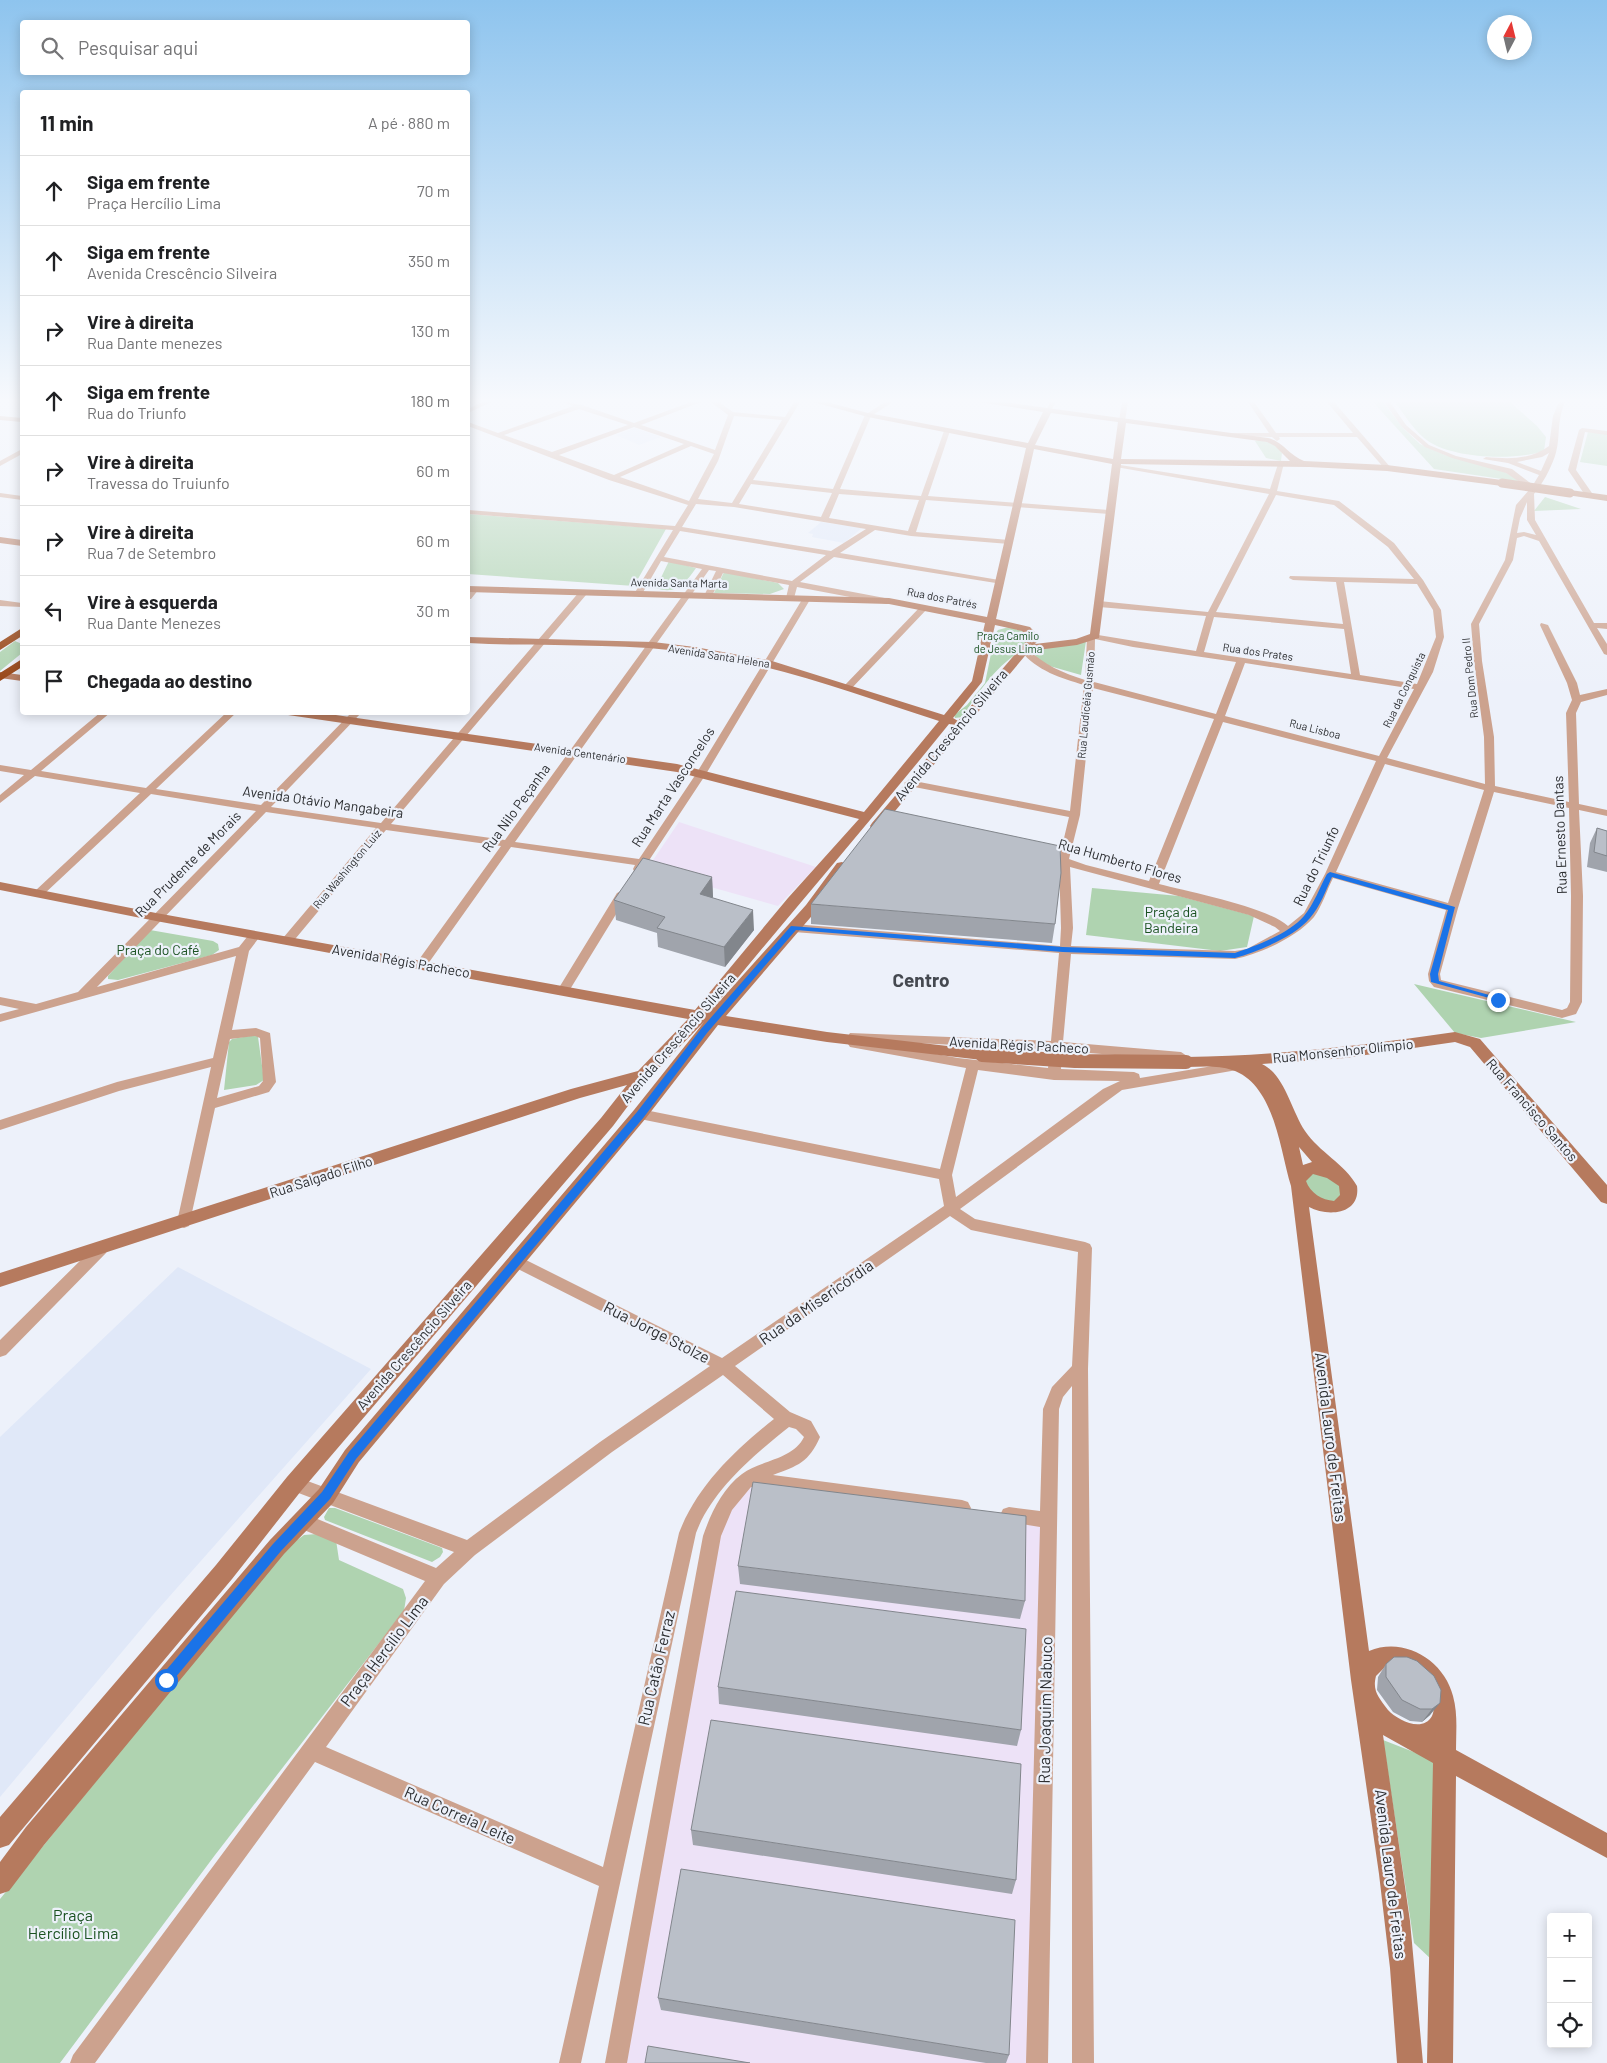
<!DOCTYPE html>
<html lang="pt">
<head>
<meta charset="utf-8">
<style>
	:root { --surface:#fff; --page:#f2f2f2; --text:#202124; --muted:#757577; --line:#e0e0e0 }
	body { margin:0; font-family:Barlow,sans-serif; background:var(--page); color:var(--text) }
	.controls { position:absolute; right:15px; bottom:15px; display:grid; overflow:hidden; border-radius:5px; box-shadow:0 2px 12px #0003 }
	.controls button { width:45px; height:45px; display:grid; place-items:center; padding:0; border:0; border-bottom:1px solid var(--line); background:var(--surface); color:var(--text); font:25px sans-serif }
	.compass { position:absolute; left:1487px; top:15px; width:45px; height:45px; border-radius:50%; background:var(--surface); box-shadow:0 2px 12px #0003; rotate:7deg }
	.stop { position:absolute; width:15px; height:15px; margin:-11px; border:4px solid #1a73e8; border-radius:50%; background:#fff }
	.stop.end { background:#1a73e8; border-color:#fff; box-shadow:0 1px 5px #0008 }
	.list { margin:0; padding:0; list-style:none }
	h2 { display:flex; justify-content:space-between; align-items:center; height:65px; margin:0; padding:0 20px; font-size:21px }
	h2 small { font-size:16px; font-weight:400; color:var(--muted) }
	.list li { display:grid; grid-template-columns:32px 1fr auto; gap:15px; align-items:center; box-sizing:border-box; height:70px; padding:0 20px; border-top:1px solid var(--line) }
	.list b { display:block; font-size:19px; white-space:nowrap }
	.list p { margin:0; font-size:16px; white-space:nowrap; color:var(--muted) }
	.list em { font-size:16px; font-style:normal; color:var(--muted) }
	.icon { flex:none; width:28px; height:28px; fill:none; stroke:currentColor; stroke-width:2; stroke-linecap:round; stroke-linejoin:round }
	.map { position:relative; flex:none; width:1607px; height:2063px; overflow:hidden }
	.search { position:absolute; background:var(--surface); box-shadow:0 2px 12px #0003; left:20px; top:20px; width:450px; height:55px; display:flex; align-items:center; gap:12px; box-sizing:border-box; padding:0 18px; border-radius:5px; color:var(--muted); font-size:19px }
	.panel { position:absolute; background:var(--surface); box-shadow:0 2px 12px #0003; left:20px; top:90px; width:450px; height:625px; border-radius:5px }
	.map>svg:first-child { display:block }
</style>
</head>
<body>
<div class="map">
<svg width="1607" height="2063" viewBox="0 0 1607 2063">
	<rect width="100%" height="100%" fill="#edf1fa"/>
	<!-- commercial -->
	<path fill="#ede2f7" d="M679 822 816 867 778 906 647 869Z
		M748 1479 1049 1520 1037 2063H616L712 1536Z"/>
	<!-- built -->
	<path fill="#e0e8f8" d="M635 428 661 437 639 445 616 435Z
		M821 522 862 528 844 543 812 537 813 534 808 533Z
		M178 1267 371 1369 153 1615 0 1797V1437Z"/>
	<!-- green -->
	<path fill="#afd3b0" d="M1373 402H1383L1403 428 1420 444 1445 455 1501 470 1522 482 1434 469Z
		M1395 402H1510L1537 426 1546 437 1544 451C1515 461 1448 459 1424 438 1413 429 1404 414 1395 402Z
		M1588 432 1607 434V466L1580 462Z
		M1258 440 1276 444 1282 453 1281 461 1266 458 1255 441Z
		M1545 497 1581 509 1534 511Z
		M468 514 666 529 634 586 468 574Z
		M669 561 696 568C685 584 676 595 656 588Z
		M724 572 778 583 784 589 770 594 714 593Z
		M1009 627 1029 633 1025 648C998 664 978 691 963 717L955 718 954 715 967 705 985 683 995 634 998 630Z
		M15 641 22 644V653L0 671V652Z
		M1086 641 1081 675 1046 665 1034 656 1036 650 1041 648Z
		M1092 888 1179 896 1254 916 1247 947 1220 951 1086 935Z
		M150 930 213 941 218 944 219 950 212 955 118 980 108 979V976Z
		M1414 984 1576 1022 1481 1038 1455 1033Z
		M255 1035 258 1037 264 1080 256 1085 224 1090 229 1042 232 1039Z
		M1304 1171 1339 1175 1347 1199 1318 1204 1299 1175Z
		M329 1508H335L442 1548 443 1552 440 1557 432 1562 325 1520 324 1517Z
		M317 1534 336 1540 339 1560 403 1589 406 1598 404 1611 215 1855 60 2063H0V1899L285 1549 304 1535Z
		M1383 1740 1442 1763 1432 1960 1414 1943Z"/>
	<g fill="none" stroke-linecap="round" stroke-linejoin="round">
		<!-- street -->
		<path fill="#cca28e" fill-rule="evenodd" d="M482 402H491L468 413V409Z
			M563 402 582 405 634 423 691 402H701L641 425 715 450 728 415 711 402H719L733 412 785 417 794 402H800L753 480 833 489 865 415 885 402H893L871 416 840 489 921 496 944 431 947 429 950 431 928 496 1109 510 1113 512 1109 514 926 500 916 532 1009 540 1013 542 1009 544 911 536 875 530 840 553 999 580H1002V584L834 557 800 582 890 599 891 601 887 604 797 587 794 598 790 600 786 598 789 585 723 573 712 596 708 598 704 596 716 571 709 570 515 842 639 859 696 774 803 598 810 596 811 598 706 774 642 871H634L633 869 635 865 511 847 425 968H417L415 965 501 846 386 830 291 944 287 945 281 941 283 938 376 828 266 812 97 987 239 947 251 932H259L261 935 249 951 232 1030 256 1028 270 1033 276 1082 269 1092 215 1108 189 1226 184 1228 179 1226 177 1222 211 1067 119 1091 0 1130V1120L117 1082 213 1058 236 956 0 1022V1014L19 1009 0 1005V997L36 1004 78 992 256 811 151 794 43 895 39 896 33 893 35 891 140 793 35 776 0 803V795L24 775 0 771V765L31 770 101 712H111L41 771 146 788 227 712H237L156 789 261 805 352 712H362L271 807 381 823 580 591H586V595L391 824 505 840 702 569 661 561 642 594 638 596 634 594 673 530 468 514V510L675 526 688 505 609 480 468 426V422L498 433 573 406ZM579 409 628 425 552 452 504 435ZM734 416 782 420 732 503 698 499 718 461ZM634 427 684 444 614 475 559 455ZM691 446 714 454 689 501 620 477ZM751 484 832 493 821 517 739 504ZM839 494 919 500 908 531 829 518ZM696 504 734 507 866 529 831 551 682 527ZM680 531 826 555 792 581 664 557ZM255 1036 260 1038 263 1081 259 1086 217 1098 230 1039Z
			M1050 402H1056L1050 412H1046Z
			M1122 402H1128L1125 421 1122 423 1119 421Z
			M1248 402H1254L1276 433H1353L1327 402H1334L1391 468 1385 469 1357 437H1279L1280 439 1277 441 1272 437 1229 436 1228 435 1231 433H1269Z
			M1384 402H1390L1406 425 1429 445 1456 456 1512 469 1533 485 1539 475 1508 463 1483 459 1486 457C1509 459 1530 460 1549 446L1553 416 1559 402H1565C1556 423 1561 438 1555 456 1550 470 1543 483 1534 494L1535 520 1594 623H1607V629L1597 628 1607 644V655L1604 654 1539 541 1524 536 1517 538 1513 560 1479 624 1482 661 1494 737 1495 786 1569 802 1566 713 1572 700 1567 683 1540 625 1541 623 1548 625 1577 683 1580 695 1607 689V695L1581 702 1576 713 1579 804 1607 810V816L1579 810 1583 896 1582 1002 1576 1014 1562 1018 1434 987 1429 981 1428 974 1446 910 1333 878C1327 890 1322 906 1314 917 1297 937 1260 954 1235 959L1071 954 1063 1042 1181 1052 1187 1056 1181 1060 1062 1051 1061 1069 1134 1072 1139 1074 1140 1078 1237 1062 1243 1066 1237 1070 1122 1090 960 1209 975 1219 1085 1242 1090 1244 1092 1248 1088 1369 1094 2063H1072V1386L1063 1397 1059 1409 1048 2063H1026L1040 1527 1003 1521 1000 1515 1003 1509 1009 1507 1040 1511 1043 1409 1052 1387 1072 1366 1078 1252 971 1230 950 1216 735 1366 790 1412 811 1421 820 1437C809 1462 798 1466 773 1475L962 1500 968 1502 971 1508 968 1514 962 1516 751 1487 732 1510 721 1536 627 2063H605L703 1536C711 1513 722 1489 742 1474 760 1460 793 1460 804 1437L796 1429 789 1427C754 1455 712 1490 696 1533L581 2063H559L599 1886 315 1762 95 2063H70L73 2055 425 1581 297 1527 294 1521 297 1515 303 1513 436 1568 454 1552 288 1489 286 1484 288 1479 294 1476 467 1540 600 1442 710 1366 512 1266 510 1262 512 1258 517 1256 522 1258 722 1358 944 1206 939 1179 640 1119 635 1117 633 1114 635 1111 640 1109 940 1169 966 1068 850 1047 848 1044 853 1040 848 1036 850 1033 1051 1041 1059 953 794 932 788 928 794 924 1060 946 1061 928 1059 862 1052 858 1053 856 1060 855 1069 817 909 786 904 783 909 780 1070 811 1084 685C1061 678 1037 671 1021 651L1022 649H1028C1044 665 1063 673 1085 680L1087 638 1092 634 1196 651 1206 616 1099 607 1095 604 1099 601 1208 612 1269 494 1116 467 1112 465 1114 464 1270 489 1278 464 1284 463 1277 491 1339 501 1394 543 1423 580 1441 610 1444 637 1433 672 1387 758 1485 784 1484 737 1474 661 1471 624 1505 560 1516 505 1530 489 1506 473 1452 458 1425 447 1402 427ZM1549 453 1541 471 1517 462 1542 457ZM1276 495 1334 505 1388 547 1414 579 1290 576 1289 578 1293 580 1336 582 1343 624 1216 612ZM1527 502V520L1536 535 1524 532 1517 533 1520 518ZM1344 582 1417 584 1433 610 1436 637 1417 684 1360 675ZM1214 617 1344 629 1351 674 1204 652ZM1095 639 1133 647 1236 662 1216 714 1094 682ZM1245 663 1414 689 1379 756 1225 716ZM1093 688 1214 719 1149 881 1086 865 1069 859 1080 815ZM1223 722 1376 761 1325 874 1304 913 1288 926C1267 907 1190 892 1159 884ZM1385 764 1484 790 1448 903 1336 872ZM1494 792 1569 808 1571 896 1570 1002 1567 1008 1562 1010 1441 980 1440 974 1458 908ZM1070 867 1249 915 1275 927 1280 931 1247 949 1235 951 1071 946 1073 928ZM858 1040 1050 1050 1048 1068 958 1058ZM978 1070 1054 1080 1120 1081 1103 1089 956 1197 952 1175ZM723 1375 774 1419C735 1450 697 1486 679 1533L603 1867 326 1747 444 1584 475 1555 612 1452Z
			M1582 428 1607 431V435L1585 432 1576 470 1594 496 1590 498H1587L1568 470 1579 430Z
			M22 449V454L0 466V461Z
			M0 493 22 496V500L0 497Z
			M472 587 479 589 471 599H468V592Z
			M0 600 22 603V607L0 606Z
			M921 606 928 608 850 690H844V686Z
			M623 890 629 893 569 991 567 994H559L557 991 617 893Z
			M101 1243 106 1245 108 1249 106 1253 6 1355 0 1357V1340L96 1245Z"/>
		<!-- secondary -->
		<path fill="#b67a5e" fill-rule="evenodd" d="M813 402H827L868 413 1028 443 1043 412 979 402H1003L1268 438C1283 442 1290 456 1304 461L1387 465 1502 480 1506 483 1502 486 1387 471 1309 467 1121 464 1099 638 1077 645 1029 651 880 829H872L870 826 872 823 955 725 949 724C870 822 788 916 709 1013L806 905 837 863 842 862 849 866 816 911 726 1016 827 1032 982 1050 987 1051 990 1055 987 1059 982 1060 827 1042 718 1025 646 1118 359 1462 333 1503 284 1554 44 1845 9 1891 0 1894V1862L26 1827 270 1540 319 1489 345 1450 634 1110 704 1022 648 1079 613 1126 301 1491 232 1579 9 1845 0 1848V1817L216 1565 287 1477 601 1118 627 1085 580 1098 0 1287V1273L571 1089 638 1071 688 1019 156 921 0 890V882L156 913 695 1010 788 898 859 819 677 772 288 715 283 712H315L677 764 864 812 939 721C858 695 779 665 695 653 620 642 543 647 468 643V637L653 642 695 647 772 661 944 715 972 681 985 623 889 604 468 592V586L889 598 987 617 1026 448 868 417ZM1051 413 1118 422 1113 459 1035 445ZM1126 423 1267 442 1275 446 1290 461 1121 459ZM1034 449 1112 464 1090 634 1076 639 1035 644 1040 638 1030 627 996 619ZM995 625 1022 631 1029 638 958 721 953 718 982 682Z
			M0 416 22 418V422L0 420Z
			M1570 490 1607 495V501L1567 495 1566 493Z
			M0 537 22 540V546L0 543Z
			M0 672 22 675V681L0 678Z
			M1455 1032 1480 1039 1607 1185V1204L1601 1202 1470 1047 1455 1042 1345 1058 1262 1064C1285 1075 1291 1110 1305 1131 1319 1152 1345 1164 1357 1186 1361 1215 1327 1217 1309 1207L1369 1651C1404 1636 1444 1660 1453 1696 1458 1714 1456 1732 1456 1750L1607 1833V1858L1456 1776 1453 2063H1427L1433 1763 1383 1735 1410 1921 1423 2063H1397L1390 1968 1379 1874 1351 1680 1291 1186C1280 1151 1275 1084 1232 1070 1218 1065 1201 1067 1186 1067L1181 1066 1178 1062 1181 1058 1186 1057C1276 1056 1366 1045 1455 1032ZM1299 1147 1312 1162 1303 1165ZM1313 1174 1327 1178 1339 1186 1340 1195 1334 1201C1322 1200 1310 1193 1306 1181ZM1384 1668C1390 1668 1398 1667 1403 1669 1418 1674 1440 1699 1432 1716 1423 1733 1397 1720 1388 1710 1379 1698 1372 1691 1376 1676Z"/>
		<!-- highway -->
		<path fill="#964211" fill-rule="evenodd" d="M22 628V636L0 650V642Z
			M22 659V667L0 681V673Z"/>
		<!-- secondary-bridge-far1 -->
		<path stroke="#b67a5e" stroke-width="9" d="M1502 483 1570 493"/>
		<!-- secondary-bridge -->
		<path stroke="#b67a5e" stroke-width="14" d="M982 1055 1075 1061 1186 1062"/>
	</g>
	<!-- wall -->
	<path fill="#a0a4ac" d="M1597 828 1607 831V872L1587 867 1590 843Z
		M712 877 713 897 712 898 754 930 725 967 658 947 657 933 616 920 614 900Z
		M811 904 1055 924 1052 943 811 924Z
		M738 1566 1025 1601 1020 1619 740 1584Z
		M1386 1664 1441 1690 1430 1715 1422 1722 1410 1721 1393 1712 1377 1690 1378 1677Z
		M718 1687 1021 1730 1017 1746 719 1704Z
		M691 1830 1016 1880 1012 1894 693 1845Z
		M658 1998 1009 2055 1006 2063H986L661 2010Z"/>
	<!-- shaded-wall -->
	<path fill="#82868c" d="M712 877 713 897 701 913 700 894Z
		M753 910 754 930 725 967 724 947Z
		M1440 1703 1430 1715 1422 1722 1432 1709Z"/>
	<!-- building -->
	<path fill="#babfc8" stroke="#82868c" d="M885 809 1060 846 1061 873 1055 924 811 904Z
		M1597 828 1607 831V856L1594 852Z
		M643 858 712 877 700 894 753 910 724 947 657 928 665 917 614 900Z
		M753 1482 1026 1516 1025 1601 738 1566Z
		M736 1591 1026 1629 1021 1730 718 1687Z
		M1394 1657H1407L1417 1661 1434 1676 1441 1690 1440 1703 1432 1709H1420L1402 1700 1386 1677V1664Z
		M711 1720 1021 1764 1016 1880 691 1830Z
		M681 1869 1015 1920 1009 2055 658 1998Z
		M648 2046 750 2063H645Z"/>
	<!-- sky -->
	<linearGradient id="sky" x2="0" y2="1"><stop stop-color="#8ec4ee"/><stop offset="0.58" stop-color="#f7f9fd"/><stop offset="1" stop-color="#f7f9fd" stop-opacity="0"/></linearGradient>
	<rect width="1607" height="691" fill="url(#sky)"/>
	<!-- route -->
	<path fill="#1a73e8" d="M1330 872 1455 907 1438 974 1439 981 1500 998V1001L1431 982 1430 974 1448 910 1332 877C1326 890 1320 907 1310 918 1294 937 1259 951 1235 958L1063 952 796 930 707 1033 644 1117 356 1459 330 1499 281 1551 170 1684 166 1686 162 1684 160 1680 162 1675 273 1544 322 1492 349 1452 637 1112 701 1029 791 926 1063 947 1235 953C1256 946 1290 933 1304 916 1314 904 1320 887 1327 874Z"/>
	<g text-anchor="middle" stroke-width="4.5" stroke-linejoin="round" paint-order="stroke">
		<!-- far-street labels -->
		<g font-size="11" fill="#2d2f32" stroke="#edf1fa">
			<text transform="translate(679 583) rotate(1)" y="4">Avenida Santa Marta</text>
			<text transform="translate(942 598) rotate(11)" y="4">Rua dos Patrés</text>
			<text transform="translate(1258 652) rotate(8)" y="4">Rua dos Prates</text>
			<text transform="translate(719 656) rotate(9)" y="4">Avenida Santa Helena</text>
			<text transform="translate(1470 678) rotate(-96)" y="4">Rua Dom Pedro II</text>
			<text transform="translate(1404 690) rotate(-64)" y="4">Rua da Conquista</text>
			<text transform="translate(1086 705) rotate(-85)" y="4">Rua Laudicéia Gusmão</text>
			<text transform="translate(1315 729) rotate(14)" y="4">Rua Lisboa</text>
			<text transform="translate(580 753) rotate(8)" y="4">Avenida Centenário</text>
			<text transform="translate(347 869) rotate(-50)" y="4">Rua Washington Luiz</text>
		</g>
		<!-- far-park labels -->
		<g font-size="11" fill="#1a5121" stroke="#edf1fa">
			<text x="1008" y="640">Praça Camilo<tspan x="1008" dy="13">de Jesus Lima</tspan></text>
		</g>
		<!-- street labels -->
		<g font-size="14" fill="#2d2f32" stroke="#edf1fa">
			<text transform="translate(951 735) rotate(-50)" y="5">Avenida Crescêncio Silveira</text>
			<text transform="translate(673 787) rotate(-57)" y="5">Rua Marta Vasconcelos</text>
			<text transform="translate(323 802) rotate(8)" y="5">Avenida Otávio Mangabeira</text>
			<text transform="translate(516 808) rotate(-54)" y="5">Rua Nilo Peçanha</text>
			<text transform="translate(1560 835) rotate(-92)" y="5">Rua Ernesto Dantas</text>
			<text transform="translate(1120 861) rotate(16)" y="5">Rua Humberto Flores</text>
			<text transform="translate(188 864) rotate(-45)" y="5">Rua Prudente de Morais</text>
			<text transform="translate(1316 866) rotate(-64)" y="5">Rua do Triunfo</text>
			<text transform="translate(401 961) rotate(10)" y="5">Avenida Régis Pacheco</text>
			<text transform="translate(678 1038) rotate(-49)" y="5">Avenida Crescêncio Silveira</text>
			<text transform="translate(1019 1045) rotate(3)" y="5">Avenida Régis Pacheco</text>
			<text transform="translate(1343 1051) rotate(-6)" y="5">Rua Monsenhor Olímpio</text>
			<text transform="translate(1532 1110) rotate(49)" y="5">Rua Francisco Santos</text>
			<text transform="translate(321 1177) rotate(-18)" y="5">Rua Salgado Filho</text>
			<text transform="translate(414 1345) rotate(-49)" y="5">Avenida Crescêncio Silveira</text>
		</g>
		<!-- park labels -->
		<g font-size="14" fill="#1a5121" stroke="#edf1fa">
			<text x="1171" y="917">Praça da<tspan x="1171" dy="16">Bandeira</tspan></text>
			<text x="158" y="955">Praça do Café</text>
		</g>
		<!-- near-street labels -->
		<g font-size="16" fill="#2d2f32" stroke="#edf1fa">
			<text transform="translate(816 1302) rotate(-35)" y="6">Rua da Misericórdia</text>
			<text transform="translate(657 1332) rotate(27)" y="6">Rua Jorge Stolze</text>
			<text transform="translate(1331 1437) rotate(83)" y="6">Avenida Lauro de Freitas</text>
			<text transform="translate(384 1651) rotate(-53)" y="6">Praça Hercílio Lima</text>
			<text transform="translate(656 1668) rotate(-77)" y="6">Rua Catão Ferraz</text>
			<text transform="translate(1045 1710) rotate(-89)" y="6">Rua Joaquim Nabuco</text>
			<text transform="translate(460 1815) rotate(24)" y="6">Rua Correia Leite</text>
			<text transform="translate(1391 1874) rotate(83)" y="6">Avenida Lauro de Freitas</text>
		</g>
		<!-- near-park labels -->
		<g font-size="16" fill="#1a5121" stroke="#edf1fa">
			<text x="73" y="1921">Praça<tspan x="73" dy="18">Hercílio Lima</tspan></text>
		</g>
		<!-- district labels -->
		<g font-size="19" font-weight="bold" fill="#454950" stroke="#edf1fa">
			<text x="921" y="987">Centro</text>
		</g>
	</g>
</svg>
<div class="controls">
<button>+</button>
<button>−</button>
<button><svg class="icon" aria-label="locate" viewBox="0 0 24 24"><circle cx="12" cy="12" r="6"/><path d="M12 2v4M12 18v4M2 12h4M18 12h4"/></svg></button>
</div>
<svg class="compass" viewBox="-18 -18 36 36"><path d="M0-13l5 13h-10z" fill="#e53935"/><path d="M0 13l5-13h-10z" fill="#757577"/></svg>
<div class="stop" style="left:166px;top:1680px"></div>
<div class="stop end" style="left:1498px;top:1000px"></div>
<div class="search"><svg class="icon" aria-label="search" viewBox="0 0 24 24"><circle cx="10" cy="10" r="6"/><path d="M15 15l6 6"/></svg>Pesquisar aqui</div>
<section class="panel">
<h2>11 min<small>A pé · 880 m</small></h2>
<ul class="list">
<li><svg class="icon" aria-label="ahead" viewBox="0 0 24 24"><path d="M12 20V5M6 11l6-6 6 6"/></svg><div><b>Siga em frente</b><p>Praça Hercílio Lima</p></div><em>70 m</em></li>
<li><svg class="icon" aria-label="ahead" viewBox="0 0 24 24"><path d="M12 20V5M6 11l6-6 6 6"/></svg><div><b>Siga em frente</b><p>Avenida Crescêncio Silveira</p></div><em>350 m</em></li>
<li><svg class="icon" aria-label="right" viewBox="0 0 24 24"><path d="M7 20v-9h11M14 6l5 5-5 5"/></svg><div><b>Vire à direita</b><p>Rua Dante menezes</p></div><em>130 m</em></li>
<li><svg class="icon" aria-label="ahead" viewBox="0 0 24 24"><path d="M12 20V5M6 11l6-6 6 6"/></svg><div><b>Siga em frente</b><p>Rua do Triunfo</p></div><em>180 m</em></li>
<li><svg class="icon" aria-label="right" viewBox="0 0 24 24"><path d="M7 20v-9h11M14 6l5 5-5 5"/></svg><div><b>Vire à direita</b><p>Travessa do Truiunfo</p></div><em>60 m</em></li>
<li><svg class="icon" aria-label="right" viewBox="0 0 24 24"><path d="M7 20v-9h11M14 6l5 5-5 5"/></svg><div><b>Vire à direita</b><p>Rua 7 de Setembro</p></div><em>60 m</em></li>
<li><svg class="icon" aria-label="left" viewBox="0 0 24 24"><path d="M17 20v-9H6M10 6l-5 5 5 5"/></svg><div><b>Vire à esquerda</b><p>Rua Dante Menezes</p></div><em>30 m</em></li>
<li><svg class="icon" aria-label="arrive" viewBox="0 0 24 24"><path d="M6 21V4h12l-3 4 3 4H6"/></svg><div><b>Chegada ao destino</b></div></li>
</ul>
</section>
</div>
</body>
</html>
